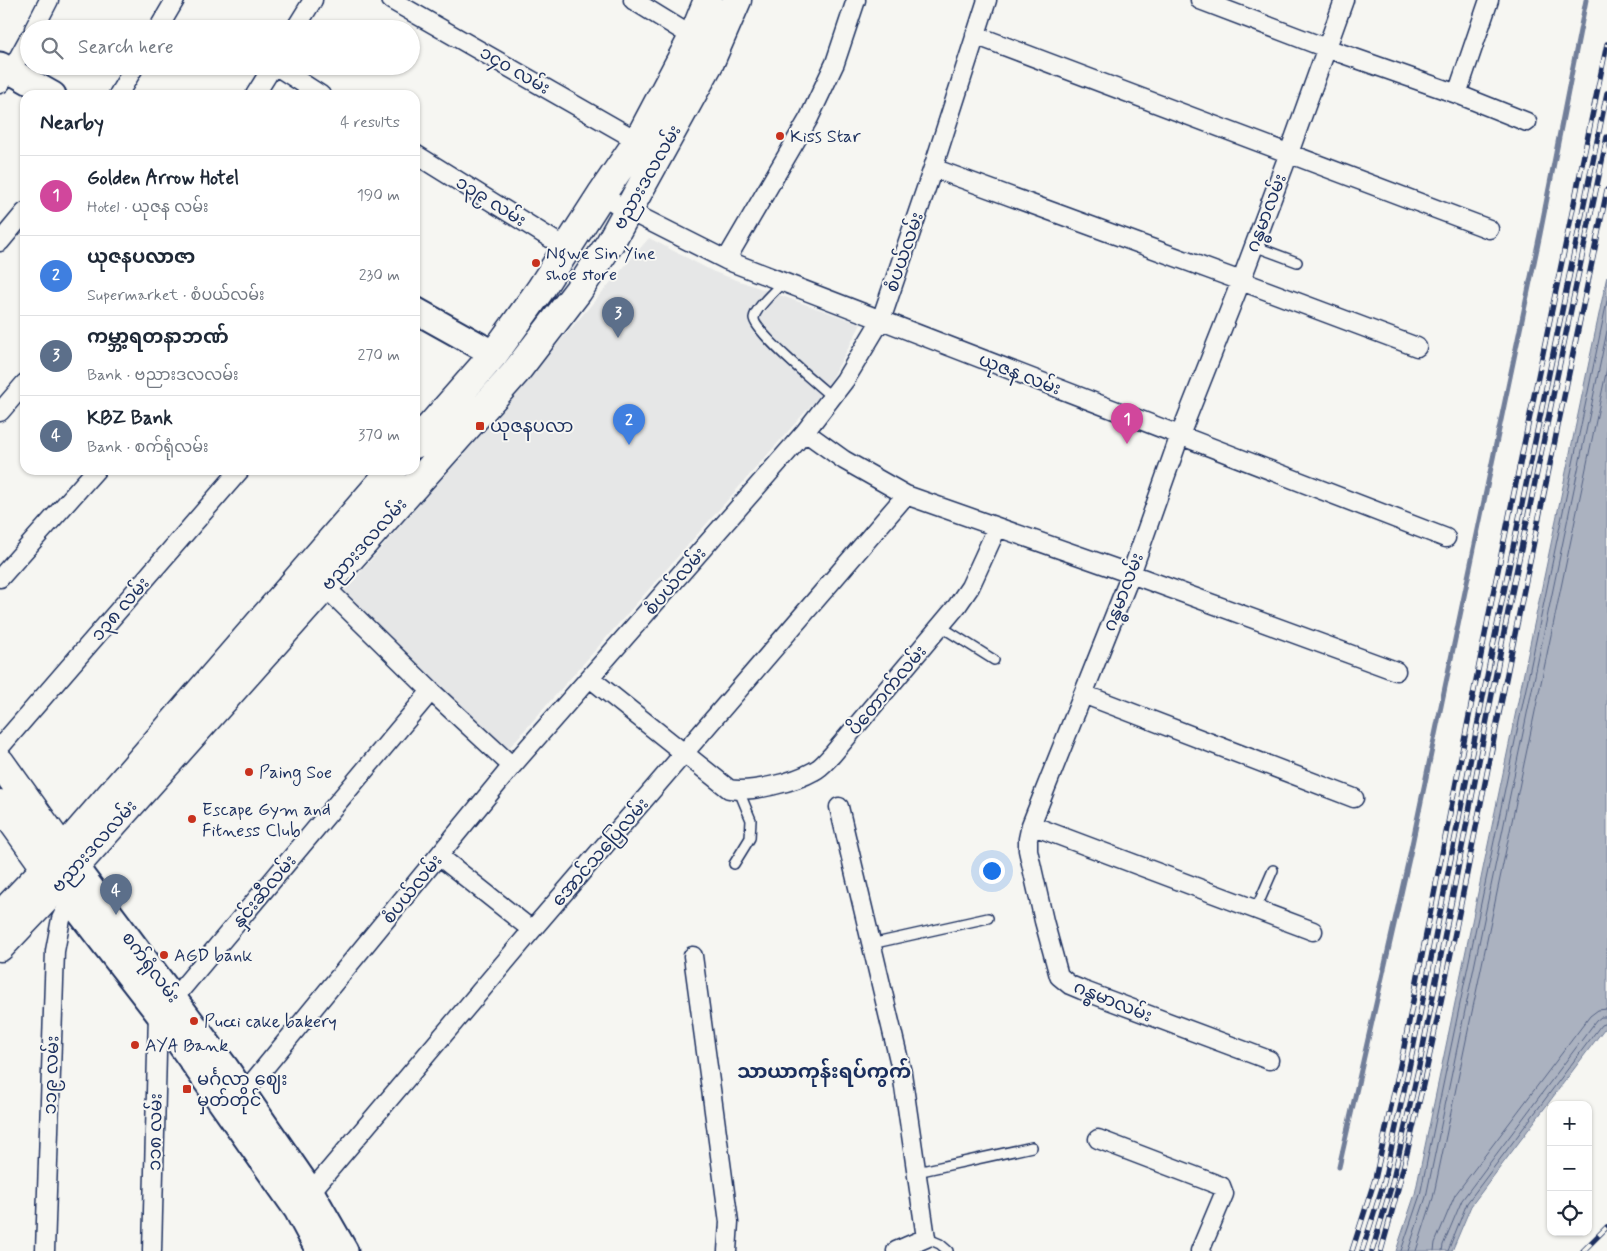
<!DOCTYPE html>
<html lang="en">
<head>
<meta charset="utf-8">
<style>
	:root { --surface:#fff; --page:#f2f2f3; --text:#1f2937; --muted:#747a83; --line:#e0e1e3; --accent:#d93025 }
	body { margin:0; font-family:Mynerve,"Noto Sans Myanmar",sans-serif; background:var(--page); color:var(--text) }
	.controls { position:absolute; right:15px; bottom:15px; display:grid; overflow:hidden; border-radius:10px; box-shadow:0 1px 4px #0004 }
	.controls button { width:45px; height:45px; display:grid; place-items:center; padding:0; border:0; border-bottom:1px solid var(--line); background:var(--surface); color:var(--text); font:25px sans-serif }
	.you { position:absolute; left:991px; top:870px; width:18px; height:18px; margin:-12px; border:4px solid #fff; border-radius:50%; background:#1a73e8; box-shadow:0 0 0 8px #1a73e833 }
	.badge { display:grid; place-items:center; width:32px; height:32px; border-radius:50%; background:var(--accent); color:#fff; font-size:16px; font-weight:700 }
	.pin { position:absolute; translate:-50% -41px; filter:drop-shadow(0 1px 2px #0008) }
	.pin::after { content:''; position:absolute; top:26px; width:18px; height:15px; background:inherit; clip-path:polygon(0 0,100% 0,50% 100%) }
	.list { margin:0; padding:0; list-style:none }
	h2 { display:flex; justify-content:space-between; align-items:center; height:65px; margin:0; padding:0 20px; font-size:21px }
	h2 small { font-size:16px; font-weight:400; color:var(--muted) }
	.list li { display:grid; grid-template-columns:32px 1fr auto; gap:15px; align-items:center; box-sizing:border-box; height:80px; padding:0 20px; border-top:1px solid var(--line) }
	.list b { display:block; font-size:19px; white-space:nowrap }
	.list p { margin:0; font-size:16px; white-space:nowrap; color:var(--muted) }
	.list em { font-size:16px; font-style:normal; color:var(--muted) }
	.icon { flex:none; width:28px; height:28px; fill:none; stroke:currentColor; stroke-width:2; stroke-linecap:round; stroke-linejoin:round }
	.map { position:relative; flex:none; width:1607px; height:1251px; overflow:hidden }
	.search { position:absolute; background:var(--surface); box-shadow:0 1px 4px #0004; left:20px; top:20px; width:400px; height:55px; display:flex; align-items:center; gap:12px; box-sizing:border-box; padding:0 18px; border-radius:28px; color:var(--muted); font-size:19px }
	.panel { position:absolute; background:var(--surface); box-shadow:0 1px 4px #0004; left:20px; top:90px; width:400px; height:385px; border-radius:15px }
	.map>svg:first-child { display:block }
</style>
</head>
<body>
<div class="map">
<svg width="1607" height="1251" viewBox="0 0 1607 1251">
	<rect width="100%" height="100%" fill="#f6f6f2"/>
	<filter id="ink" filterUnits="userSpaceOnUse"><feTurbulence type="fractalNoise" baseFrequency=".02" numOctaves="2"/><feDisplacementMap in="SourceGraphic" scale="10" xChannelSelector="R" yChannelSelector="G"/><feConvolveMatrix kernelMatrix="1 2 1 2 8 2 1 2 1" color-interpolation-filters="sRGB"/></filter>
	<g filter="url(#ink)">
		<!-- built -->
		<path fill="#e6e7e7" d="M649 238 714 272 861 324 828 386 508 749 333 604Z"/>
		<!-- water -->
		<path fill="#abb2c0" stroke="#717e99" d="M1607 276V1025L1471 1206 1452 1251H1396L1415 1194Z"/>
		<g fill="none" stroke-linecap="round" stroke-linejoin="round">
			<!-- shore -->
			<path stroke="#556385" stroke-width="1" d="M1401 1251 1420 1195 1607 301
				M1408 1251 1426 1197 1607 331
				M1416 1251 1433 1198 1607 368
				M1434 1251 1435 1243 1455 1195 1590 1016 1598 1010 1607 1009
				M1442 1251 1443 1245 1462 1200 1596 1021 1601 1017H1607
				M1448 1251 1467 1203 1601 1025 1607 1023"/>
			<!-- stream -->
			<path stroke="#717e99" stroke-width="5" d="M1339 1167 1410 854 1540 234 1586 0"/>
			<!-- lane casing -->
			<g stroke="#1b2f5e" stroke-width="12">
				<path id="lane" d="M1254 246 1297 262
					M783 282C776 290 755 308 754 318 753 331 820 387 833 398
					M940 626 994 660
					M734 864 750 838 751 820 739 791
					M1256 909 1273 870
					M871 944 988 918
					M917 1172 1032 1147
					M926 1238 940 1244 948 1251"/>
			</g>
			<!-- street casing -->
			<g stroke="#1b2f5e" stroke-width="21">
				<path id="street" d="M391 0 638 141
					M633 0 693 37
					M1200 0 1326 48 1457 94 1527 122
					M34 29 49 0
					M158 29 175 0
					M295 29 313 0
					M975 35 1489 229
					M276 66 321 95
					M0 84 11 71 29 38
					M1457 94 1489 0
					M118 95 135 66
					M255 95 273 66
					M415 154 566 248
					M933 168 1241 281 1417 347
					M601 195 627 210 726 260 1446 538
					M0 242 25 212
					M726 260 809 118 835 63 856 0
					M0 412 25 383
					M805 432 844 460 906 495 1131 574 1396 671
					M0 578 96 470
					M318 580 431 691 512 766
					M590 678 729 789C750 793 795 782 814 771 821 768 827 760 832 755L957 606 970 587 997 528
					M1083 694 1354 798
					M0 747 240 470
					M839 807 902 1073 926 1238 896 1251
					M1031 825 1313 931
					M439 856 532 930
					M693 956 729 1222 727 1251
					M174 998 431 691
					M1269 1060 1082 990 1070 985 1059 976 1044 921 1028 850V839L1031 825 1131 574 1180 435 1241 281 1289 153 1344 0
					M243 1094 512 766 805 432 845 380 881 320 933 168 987 0
					M1098 1139 1221 1186 1224 1194 1200 1251
					M304 1200 532 930 906 495
					M45 1251 55 951 61 919 70 901
					M152 1251 158 1013"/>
			</g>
			<!-- secondary casing -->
			<g stroke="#1b2f5e" stroke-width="29">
				<path id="secondary" d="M0 65 53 95
					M415 310 494 354
					M64 852 226 1068 310 1190 345 1251
					M46 869 158 1013 297 1210 319 1251"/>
			</g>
			<!-- primary casing -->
			<g stroke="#1b2f5e" stroke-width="31">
				<path id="primary" d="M415 444 494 354 540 290 601 195 638 141 693 37 708 0
					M0 762 63 850
					M0 804 45 867
					M0 916 63 850 392 470
					M0 947 58 886 515 373 578 291 610 243 710 62 737 0"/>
			</g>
			<!-- lane -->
			<use href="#lane" stroke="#f6f6f2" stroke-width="9"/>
			<!-- street -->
			<use href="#street" stroke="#f6f6f2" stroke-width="18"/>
			<!-- secondary -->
			<use href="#secondary" stroke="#f6f6f2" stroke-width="25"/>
			<!-- primary -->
			<use href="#primary" stroke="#f6f6f2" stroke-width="28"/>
			<!-- rail casing -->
			<g stroke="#1b2f5e" stroke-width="5.5">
				<path id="rail" d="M1352 1251 1375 1179 1403 1052 1493 594 1607 44
					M1362 1251 1384 1182 1412 1054 1503 596 1607 93
					M1372 1251 1392 1184 1421 1057 1511 597 1607 137
					M1381 1251C1425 1097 1453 940 1485 783 1524 585 1566 388 1607 190
					M1583 1251 1607 1227"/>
			</g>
			<!-- rail -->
			<use href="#rail" stroke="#f6f6f2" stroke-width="4" stroke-dasharray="11" stroke-linecap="butt"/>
		</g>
	</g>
	<!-- markers -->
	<g fill="#c8321e" stroke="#f6f6f2" stroke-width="2">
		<circle cx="780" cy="136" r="5"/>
		<circle cx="536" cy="263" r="5"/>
		<rect x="475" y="421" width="10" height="10" rx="2.5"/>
		<circle cx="249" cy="772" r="5"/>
		<circle cx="192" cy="819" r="5"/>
		<circle cx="164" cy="955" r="5"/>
		<circle cx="194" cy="1021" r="5"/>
		<circle cx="135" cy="1045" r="5"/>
		<rect x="182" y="1084" width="10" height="10" rx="2.5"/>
	</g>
	<g text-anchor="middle" stroke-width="4" stroke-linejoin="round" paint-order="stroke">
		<!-- street labels -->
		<g font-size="18" fill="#1b2f5e" stroke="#f6f6f2">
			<text transform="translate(515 70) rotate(30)" y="6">၁၄၀ လမ်း</text>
			<text transform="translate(647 177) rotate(-60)" y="6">ဗညားဒလလမ်း</text>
			<text transform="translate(491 201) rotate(32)" y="6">၁၃၉ လမ်း</text>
			<text transform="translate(1266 213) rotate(-69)" y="6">ဂန္ဓမာလမ်း</text>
			<text transform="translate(904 252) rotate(-71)" y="6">စံပယ်လမ်း</text>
			<text transform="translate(1020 374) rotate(21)" y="6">ယုဇန လမ်း</text>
			<text transform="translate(364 544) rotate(-48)" y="6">ဗညားဒလလမ်း</text>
			<text transform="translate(675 581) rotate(-49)" y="6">စံပယ်လမ်း</text>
			<text transform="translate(1123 592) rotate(-69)" y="6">ဂန္ဓမာလမ်း</text>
			<text transform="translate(120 609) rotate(-49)" y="6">၁၃၈ လမ်း</text>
			<text transform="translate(887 690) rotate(-50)" y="6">ပိတောက်လမ်း</text>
			<text transform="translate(94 846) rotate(-48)" y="6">ဗညားဒလလမ်း</text>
			<text transform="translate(600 852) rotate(-49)" y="6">အောင်သပြေလမ်း</text>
			<text transform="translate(412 889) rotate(-51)" y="6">စံပယ်လမ်း</text>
			<text transform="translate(264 891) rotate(-50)" y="6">နှင်းဆီလမ်း</text>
			<text transform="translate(151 967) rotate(53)" y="6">စက်ရုံလမ်း</text>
			<text transform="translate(1113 1001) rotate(22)" y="6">ဂန္ဓမာလမ်း</text>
			<text transform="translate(51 1075) rotate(-88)" y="6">၁၁၉ လမ်း</text>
			<text transform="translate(155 1132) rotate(-89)" y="6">၁၁၈ လမ်း</text>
		</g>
		<!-- poi labels -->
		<g font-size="18" fill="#1b2f5e" stroke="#f6f6f2" text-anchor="start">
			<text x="790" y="142">Kiss Star</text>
			<text x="546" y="259">Ngwe Sin Yine<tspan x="546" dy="21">shoe store</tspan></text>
			<text x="490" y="432">ယုဇနပလာ</text>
			<text x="259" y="778">Paing Soe</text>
			<text x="202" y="815">Escape Gym and<tspan x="202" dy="21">Fitness Club</tspan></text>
			<text x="174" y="961">AGD bank</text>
			<text x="204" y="1027">Pucci cake bakery</text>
			<text x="145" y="1051">AYA Bank</text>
			<text x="197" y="1085">မင်္ဂလာ ဈေး<tspan x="197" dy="21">မှတ်တိုင်</tspan></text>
		</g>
		<!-- quarter labels -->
		<g font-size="20" font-weight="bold" fill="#1b2f5e" stroke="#f6f6f2">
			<text x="824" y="1078">သာယာကုန်းရပ်ကွက်</text>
		</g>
	</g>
</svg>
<div class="controls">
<button>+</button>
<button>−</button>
<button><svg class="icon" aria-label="locate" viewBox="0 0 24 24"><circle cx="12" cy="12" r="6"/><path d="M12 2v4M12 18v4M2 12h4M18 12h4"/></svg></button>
</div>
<div class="you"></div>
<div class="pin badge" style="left:1127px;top:444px;background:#d1479c">1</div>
<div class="pin badge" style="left:629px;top:445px;background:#3f7fe0">2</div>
<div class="pin badge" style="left:618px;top:338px;background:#5c6f8a">3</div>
<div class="pin badge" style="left:116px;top:915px;background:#5c6f8a">4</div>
<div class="search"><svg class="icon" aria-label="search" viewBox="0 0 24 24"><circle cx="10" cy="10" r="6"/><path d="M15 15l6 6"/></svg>Search here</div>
<section class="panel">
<h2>Nearby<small>4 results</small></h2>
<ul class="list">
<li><span class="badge" style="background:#d1479c">1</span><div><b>Golden Arrow Hotel</b><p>Hotel · ယုဇန လမ်း</p></div><em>190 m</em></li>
<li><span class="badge" style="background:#3f7fe0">2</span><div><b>ယုဇနပလာဇာ</b><p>Supermarket · စံပယ်လမ်း</p></div><em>230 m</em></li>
<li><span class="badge" style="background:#5c6f8a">3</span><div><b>ကမ္ဘာ့ရတနာဘဏ်</b><p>Bank · ဗညားဒလလမ်း</p></div><em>270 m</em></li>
<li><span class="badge" style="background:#5c6f8a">4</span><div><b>KBZ Bank</b><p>Bank · စက်ရုံလမ်း</p></div><em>370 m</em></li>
</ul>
</section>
</div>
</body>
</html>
